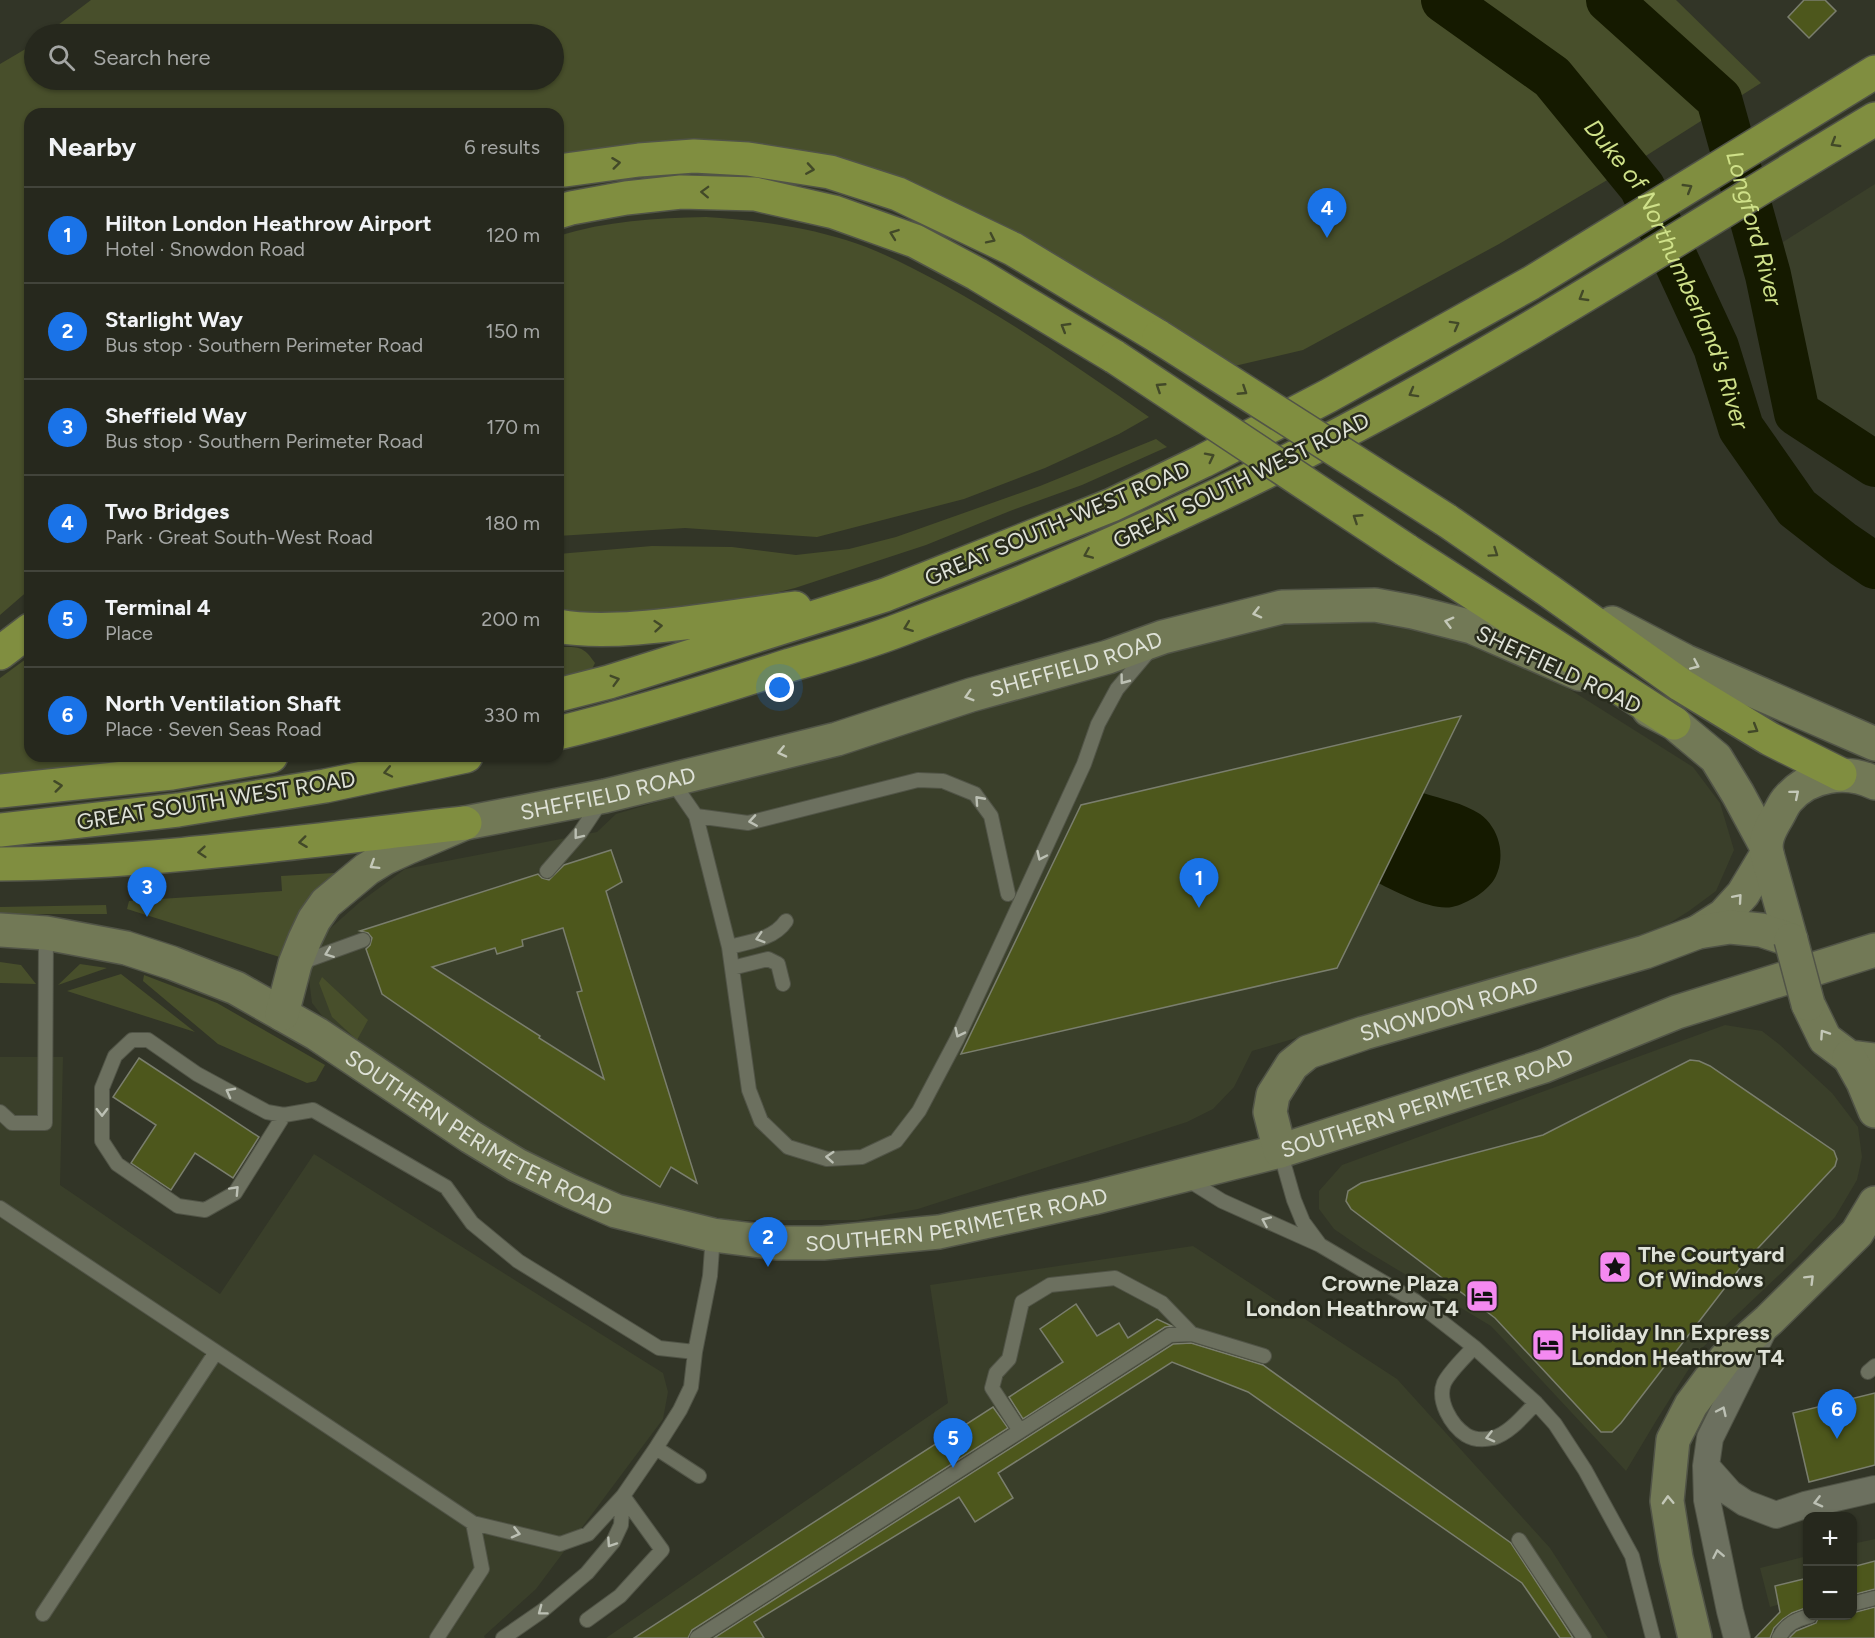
<!DOCTYPE html>
<html lang="en">
<head>
<meta charset="utf-8">
<style>
	:root { --surface:#26281d; --page:#32342a; --text:#f1f3f6; --muted:#a4a6a4; --line:#42443b; --accent:#1a73e8 }
	body { margin:0; font-family:Figtree,sans-serif; background:var(--page); color:var(--text) }
	.controls { position:absolute; right:18px; bottom:18px; display:grid; overflow:hidden; border-radius:12px; box-shadow:0 2px 4px #0004 }
	.controls button { width:54px; height:54px; display:grid; place-items:center; padding:0; border:0; border-bottom:2px solid var(--line); background:var(--surface); color:var(--text); font:30px sans-serif }
	.you { position:absolute; left:780px; top:688px; width:21px; height:21px; margin:-15px; border:4px solid #fff; border-radius:50%; background:#1a73e8; box-shadow:0 0 0 9px #1a73e833 }
	.badge { display:grid; place-items:center; width:39px; height:39px; border-radius:50%; background:var(--accent); color:#fff; font-size:20px; font-weight:700 }
	.pin { position:absolute; translate:-50% -50px; filter:drop-shadow(0 2px 3px #0008) }
	.pin::after { content:''; position:absolute; top:32px; width:21px; height:18px; background:inherit; clip-path:polygon(0 0,100% 0,50% 100%) }
	.list { margin:0; padding:0; list-style:none }
	h2 { display:flex; justify-content:space-between; align-items:center; height:78px; margin:0; padding:0 24px; font-size:26px }
	h2 small { font-size:20px; font-weight:400; color:var(--muted) }
	.list li { display:grid; grid-template-columns:39px 1fr auto; gap:18px; align-items:center; box-sizing:border-box; height:96px; padding:0 24px; border-top:2px solid var(--line) }
	.list b { display:block; font-size:22px; white-space:nowrap }
	.list p { margin:0; font-size:20px; white-space:nowrap; color:var(--muted) }
	.list em { font-size:20px; font-style:normal; color:var(--muted) }
	.icon { flex:none; width:33px; height:33px; fill:none; stroke:currentColor; stroke-width:2; stroke-linecap:round; stroke-linejoin:round }
	.map { position:relative; flex:none; width:1875px; height:1638px; overflow:hidden }
	.search { position:absolute; background:var(--surface); box-shadow:0 2px 4px #0004; left:24px; top:24px; width:540px; height:66px; display:flex; align-items:center; gap:15px; box-sizing:border-box; padding:0 21px; border-radius:33px; color:var(--muted); font-size:22px }
	.panel { position:absolute; background:var(--surface); box-shadow:0 2px 4px #0004; left:24px; top:108px; width:540px; height:654px; border-radius:18px }
	.map>svg:first-child { display:block }
</style>
</head>
<body>
<div class="map">
<svg width="1875" height="1638" viewBox="0 0 1875 1638">
	<rect width="100%" height="100%" fill="#323527"/>
	<!-- built -->
	<path fill="#3a3f2a" d="M1875 184V443L1812 404 1783 242Z
		M1349 616 1423 627 1495 652 1558 682 1693 767 1720 803 1734 850 1716 891 1689 911 1654 933 1252 1051 1234 1087 1213 1109 1187 1122 918 1209 858 1220H734L680 1212 605 1192 530 1157 330 1026 312 1003 308 971 325 933 360 902 405 869 597 832 616 814 1196 644 1281 623Z
		M1725 1025 1762 1031 1780 1045 1832 1093 1858 1127 1862 1157 1857 1180 1835 1217 1797 1258 1702 1348 1656 1421 1626 1471 1491 1326 1363 1249 1334 1229 1319 1209V1191L1342 1165Z
		M0 1057H63L60 1185 220 1294 314 1154 663 1373 668 1392 663 1419 536 1589 484 1636 485 1638H0Z
		M1193 1246 1397 1379 1550 1548 1608 1638H606L948 1403 930 1285Z
		M1875 1539V1580L1853 1586 1852 1544Z
		M1807 1556V1597L1770 1607 1760 1568Z"/>
	<!-- green -->
	<path fill="#484f2b" d="M91 0H1676L1761 83 1614 176 1499 244 1303 350 1226 368 846 168 558 165V114H30V589L0 615V64L34 44V80H554V34H46Z
		M706 217C753 220 800 226 846 240 879 250 910 267 941 283 1014 323 1082 370 1149 417L1119 434 1045 468 964 499 817 537 685 528 558 536V236C606 221 656 218 706 217Z
		M1156 439 1167 447 1082 485 1010 511 926 545 795 588 670 619H558V554L652 546 732 547 796 555 849 549 896 537 1040 486Z
		M558 647C578 647 583 645 595 663L591 671 558 686Z
		M30 656V756H213L0 783V678Z
		M353 872 286 959 127 909 129 901 282 891 281 876Z
		M106 905 107 914H0V907Z
		M0 962 21 965 36 984 0 983Z
		M80 964 107 968 58 985Z
		M121 974 195 1032 67 991Z
		M144 975 217 1003 325 1065 316 1081 307 1083 218 1044 143 981Z
		M322 977 368 1020 357 1040 332 1017 319 983Z"/>
	<!-- water -->
	<path fill="#151a00" d="M1423 793C1442 799 1463 803 1480 814 1499 828 1506 855 1496 876 1490 890 1467 904 1452 907 1431 911 1397 892 1378 883Z"/>
	<g fill="none" stroke-linecap="round" stroke-linejoin="round">
		<!-- river -->
		<g stroke="#151a00" stroke-width="46">
			<path id="s1" d="M1444 0 1552 77 1642 187 1716 347 1741 428 1797 508 1843 544 1875 566"/>
			<path id="s2" d="M1609 0 1719 99 1768 275 1797 413 1875 464"/>
		</g>
	</g>
	<!-- building -->
	<path fill="#4d571c" stroke="#7a7e6d" stroke-width="1.5" fill-rule="evenodd" d="M1804 0H1825L1836 11 1809 38 1788 17Z
		M1461 716 1337 968 961 1054 1081 805Z
		M611 850 622 882 606 891 697 1183 671 1167 660 1187 382 994 366 949 370 945 372 938 368 933 360 931 538 874 542 878 549 880 564 865ZM563 928 582 991 577 992 604 1079 539 1038 540 1036 432 967 495 948 497 954 523 946 522 940Z
		M139 1058 259 1137 233 1178 195 1153 171 1190 131 1163 156 1125 113 1097Z
		M1690 1060 1699 1061 1710 1066 1834 1151 1837 1159 1835 1166 1744 1263 1621 1423 1612 1432H1601L1495 1318 1351 1209 1346 1201 1348 1191 1361 1183 1543 1135Z
		M1076 1304 1097 1336 1119 1323 1128 1338 1157 1319 1172 1326 1165 1327 1023 1419 1009 1397 1063 1362 1040 1329Z
		M1191 1343 1263 1365 1511 1543 1573 1638H1560L1522 1583 1248 1392 1172 1362 998 1473 1013 1498 975 1522 959 1497 754 1622 764 1638H714L1173 1344Z
		M1875 1393V1465L1809 1482 1793 1413Z
		M993 1407 1008 1428 692 1630 688 1638H634Z
		M1875 1561V1589L1852 1595V1567Z
		M1808 1578V1607L1792 1613 1783 1619 1774 1628 1770 1638H1755L1780 1612 1775 1586Z
		M1875 1607V1638H1789L1796 1631 1816 1623 1819 1616H1852V1613Z"/>
	<g fill="none" stroke-linecap="round" stroke-linejoin="round">
		<!-- lane casing -->
		<g stroke="#515447" stroke-width="16">
			<path id="lane" d="M669 783 678 790 696 816 729 947 749 1090 761 1121 788 1147 827 1159 862 1157 896 1141 919 1111 957 1039 1009 927 1084 764 1098 724 1117 689 1149 651
				M696 816 748 823 918 780 943 781 975 794 991 816 1008 894
				M547 871 580 833 602 800
				M729 947C749 942 774 939 786 921
				M297 964 363 940
				M732 968 768 959 778 964 783 984
				M0 1112 12 1123H45L46 933
				M284 1115 235 1193 205 1210 178 1206 117 1164 102 1141V1088L115 1056 132 1040H148L197 1074 267 1112 284 1115 313 1110 446 1187 472 1223 518 1261 659 1348 695 1352
				M1280 1151 1294 1200 1303 1222 1320 1245 1415 1301 1474 1347 1536 1403 1555 1424 1585 1470 1632 1556 1653 1638
				M1185 1178 1222 1201 1318 1244
				M0 1208 473 1523 482 1569 437 1638
				M1474 1347C1466 1356 1449 1372 1444 1383 1437 1401 1451 1425 1466 1435 1474 1440 1484 1440 1493 1438 1510 1433 1523 1416 1536 1403
				M1868 1372 1875 1366
				M1020 1431 992 1388 996 1373 1009 1359 1022 1302 1050 1285 1115 1278 1162 1303 1192 1334
				M656 1448 699 1476
				M473 1523 560 1544 588 1534 623 1496 656 1448 680 1410 691 1387 695 1352 710 1276 713 1235
				M1519 1540 1584 1638
				M1852 1604 1875 1598
				M43 1614 216 1352
				M587 1620 620 1596 662 1550 623 1496
				M503 1638 542 1611 587 1573 613 1542 621 1525 623 1496
				M697 1638 1170 1335 1192 1334 1264 1356
				M1779 1638C1786 1624 1795 1620 1810 1616"/>
		</g>
		<!-- street casing -->
		<g stroke="#515447" stroke-width="28">
			<path id="street" d="M1706 1466 1730 1493 1745 1503 1776 1515 1805 1505 1875 1489
				M1737 1638 1730 1611 1707 1500 1706 1466 1710 1438 1763 1331"/>
		</g>
		<!-- secondary casing -->
		<g stroke="#515447" stroke-width="36">
			<g id="secondary">
				<path d="M1612 623 1685 661 1875 744"/>
				<path d="M1649 710 1674 723 1716 758 1738 794 1765 844"/>
				<path id="s3" d="M0 930 46 933 126 948 172 963 236 988 317 1034 471 1137 517 1165 570 1191 616 1211 713 1235 776 1243H823L939 1232 1093 1198 1280 1151 1544 1066 1677 1012 1875 950"/>
				<path d="M1698 932 1723 916 1743 894 1767 854"/>
				<path d="M1791 940 1767 854C1764 841 1769 831 1776 819 1780 813 1783 804 1788 799 1809 774 1847 769 1875 783"/>
				<path d="M1808 1004 1825 1039 1849 1057 1875 1060"/>
				<path id="s4" d="M282 1014 295 964 305 939 314 920 326 903 367 869 385 858 409 847 465 823 605 796 837 739 971 695 1108 657 1163 637 1282 607 1375 605 1413 612 1472 627 1580 674"/>
				<path d="M1849 1057 1863 1082 1875 1111"/>
				<path id="s5" d="M1280 1151 1270 1112 1273 1095 1292 1065 1308 1052 1364 1033 1645 952 1698 932 1730 927 1761 930 1791 940"/>
				<path d="M1695 1638 1676 1558 1667 1501 1673 1440 1691 1405 1725 1359 1769 1320 1857 1233 1875 1203"/>
			</g>
		</g>
		<!-- highway casing -->
		<g stroke="#515447" stroke-width="36">
			<path id="highway" d="M558 171 639 160 694 156 748 159 830 172 898 194 1013 249 1159 337
				M558 212 571 208 626 198 681 192 755 194 834 212 915 241 977 274 1115 357
				M1446 520 1549 591 1681 685 1770 739 1840 774
				M1406 550 1674 723
				M558 626C584 631 611 630 637 628 690 624 742 615 795 608
				M0 653 30 630
				M558 695 609 682 885 595 1112 505 1203 461 1328 396 1531 283 1875 72
				M558 733C636 714 713 690 790 665 828 654 866 643 902 629 1053 573 1201 507 1344 432 1526 337 1699 224 1875 119
				M0 791 172 773 271 756
				M0 830 178 810 325 786 466 756
				M0 864C156 863 310 840 465 823"/>
		</g>
		<!-- lane -->
		<use href="#lane" stroke="#6c705f" stroke-width="14"/>
		<!-- street -->
		<use href="#street" stroke="#6c705f" stroke-width="26"/>
		<!-- secondary -->
		<use href="#secondary" stroke="#727956" stroke-width="33"/>
		<!-- highway -->
		<use href="#highway" stroke="#808e40" stroke-width="33"/>
		<!-- secondary-bridge casing -->
		<g stroke="#515447" stroke-width="36" stroke-linecap="butt">
			<path id="secondary-bridge" d="M1791 940 1808 1004"/>
		</g>
		<!-- highway-bridge casing -->
		<g stroke="#515447" stroke-width="36" stroke-linecap="butt">
			<path id="highway-bridge" d="M1159 337 1446 520
				M1115 357 1406 550"/>
		</g>
		<!-- secondary-bridge -->
		<use href="#secondary-bridge" stroke="#727956" stroke-width="33"/>
		<!-- highway-bridge -->
		<use href="#highway-bridge" stroke="#808e40" stroke-width="33"/>
	</g>
	<!-- one-way arrows -->
	<defs><path id="oneway-chevron" d="M-2-3.5L2.5 0L-2 3.5" fill="none" stroke-width="1.6" stroke-linecap="round" stroke-linejoin="round" transform="scale(1.5)"/></defs>
	<g stroke="#424928">
		<use href="#oneway-chevron" transform="translate(1835 143) rotate(149)"/>
		<use href="#oneway-chevron" transform="translate(616 163) rotate(-7)"/>
		<use href="#oneway-chevron" transform="translate(810 169) rotate(9)"/>
		<use href="#oneway-chevron" transform="translate(1688 188) rotate(-31)"/>
		<use href="#oneway-chevron" transform="translate(705 192) rotate(-178)"/>
		<use href="#oneway-chevron" transform="translate(894 234) rotate(-160)"/>
		<use href="#oneway-chevron" transform="translate(991 239) rotate(26)"/>
		<use href="#oneway-chevron" transform="translate(1583 297) rotate(149)"/>
		<use href="#oneway-chevron" transform="translate(1455 325) rotate(-29)"/>
		<use href="#oneway-chevron" transform="translate(1065 327) rotate(-149)"/>
		<use href="#oneway-chevron" transform="translate(1160 387) rotate(-147)"/>
		<use href="#oneway-chevron" transform="translate(1243 391) rotate(33)"/>
		<use href="#oneway-chevron" transform="translate(1413 393) rotate(151)"/>
		<use href="#oneway-chevron" transform="translate(1210 457) rotate(-27)"/>
		<use href="#oneway-chevron" transform="translate(1357 518) rotate(-147)"/>
		<use href="#oneway-chevron" transform="translate(1494 553) rotate(34)"/>
		<use href="#oneway-chevron" transform="translate(1088 554) rotate(157)"/>
		<use href="#oneway-chevron" transform="translate(658 626) rotate(-5)"/>
		<use href="#oneway-chevron" transform="translate(908 627) rotate(159)"/>
		<use href="#oneway-chevron" transform="translate(615 680) rotate(-16)"/>
		<use href="#oneway-chevron" transform="translate(1754 729) rotate(31)"/>
		<use href="#oneway-chevron" transform="translate(388 772) rotate(168)"/>
		<use href="#oneway-chevron" transform="translate(58 786) rotate(-7)"/>
		<use href="#oneway-chevron" transform="translate(303 842) rotate(173)"/>
		<use href="#oneway-chevron" transform="translate(202 852) rotate(175)"/>
	</g>
	<g stroke="#c4c8b8">
		<use href="#oneway-chevron" transform="translate(1257 613) rotate(166)"/>
		<use href="#oneway-chevron" transform="translate(1449 622) rotate(-165)"/>
		<use href="#oneway-chevron" transform="translate(1695 665) rotate(24)"/>
		<use href="#oneway-chevron" transform="translate(969 696) rotate(163)"/>
		<use href="#oneway-chevron" transform="translate(782 752) rotate(167)"/>
		<use href="#oneway-chevron" transform="translate(1795 794) rotate(-40)"/>
		<use href="#oneway-chevron" transform="translate(374 865) rotate(148)"/>
		<use href="#oneway-chevron" transform="translate(1738 898) rotate(-49)"/>
		<use href="#oneway-chevron" transform="translate(1824 1034) rotate(-124)"/>
		<use href="#oneway-chevron" transform="translate(1810 1279) rotate(-45)"/>
		<use href="#oneway-chevron" transform="translate(1668 1500) rotate(-92)"/>
	</g>
	<g stroke="#bcc0b4">
		<use href="#oneway-chevron" transform="translate(1124 680) rotate(127)"/>
		<use href="#oneway-chevron" transform="translate(979 800) rotate(-132)"/>
		<use href="#oneway-chevron" transform="translate(753 821) rotate(171)"/>
		<use href="#oneway-chevron" transform="translate(578 835) rotate(128)"/>
		<use href="#oneway-chevron" transform="translate(1041 856) rotate(115)"/>
		<use href="#oneway-chevron" transform="translate(760 938) rotate(163)"/>
		<use href="#oneway-chevron" transform="translate(329 953) rotate(159)"/>
		<use href="#oneway-chevron" transform="translate(959 1033) rotate(116)"/>
		<use href="#oneway-chevron" transform="translate(230 1092) rotate(-152)"/>
		<use href="#oneway-chevron" transform="translate(102 1112) rotate(89)"/>
		<use href="#oneway-chevron" transform="translate(830 1157) rotate(-176)"/>
		<use href="#oneway-chevron" transform="translate(235 1190) rotate(-47)"/>
		<use href="#oneway-chevron" transform="translate(1266 1221) rotate(-156)"/>
		<use href="#oneway-chevron" transform="translate(1722 1411) rotate(-65)"/>
		<use href="#oneway-chevron" transform="translate(1490 1437) rotate(166)"/>
		<use href="#oneway-chevron" transform="translate(1818 1502) rotate(166)"/>
		<use href="#oneway-chevron" transform="translate(516 1533) rotate(14)"/>
		<use href="#oneway-chevron" transform="translate(611 1543) rotate(124)"/>
		<use href="#oneway-chevron" transform="translate(1718 1554) rotate(-101)"/>
		<use href="#oneway-chevron" transform="translate(542 1611) rotate(143)"/>
	</g>
	<!-- icons -->
	<defs>
		<g id="sight-square" transform="scale(1.725)"><rect x="-9" y="-9" width="18" height="18" rx="4" fill="#f489f0" stroke="#282b1d"/><path d="M0-6L1.8-2.2L6-1.7L2.9 1.2L3.7 5.4L0 3.3L-3.7 5.4L-2.9 1.2L-6-1.7L-1.8-2.2Z" fill="#111"/></g>
		<g id="hotel-square" transform="scale(1.725)"><rect x="-9" y="-9" width="18" height="18" rx="4" fill="#f489f0" stroke="#282b1d"/><path d="M-6-4.5h1.5V1H6V5H4.5V3h-9V5H-6ZM-4 0a1.8 1.8 0 1 1 3.6 0ZM.5 0V-2.5h3Q6-2.5 6 0Z" fill="#111"/></g>
	</defs>
	<g fill-rule="evenodd">
		<use href="#sight-square" x="1615" y="1267"/>
		<use href="#hotel-square" x="1482" y="1296"/>
		<use href="#hotel-square" x="1548" y="1345"/>
	</g>
	<g text-anchor="middle" stroke-width="5" stroke-linejoin="round" paint-order="stroke">
		<!-- street labels -->
		<g font-size="22" fill="#dfe2d8" stroke="#282b1d">
			<text transform="translate(1241 480) rotate(-26)" y="8">GREAT SOUTH WEST ROAD</text>
			<text transform="translate(1057 523) rotate(-23)" y="8">GREAT SOUTH-WEST ROAD</text>
			<text dy="8" stroke="none"><textPath href="#s4" startOffset="914">SHEFFIELD ROAD</textPath></text>
			<text transform="translate(1559 669) rotate(25)" y="8">SHEFFIELD ROAD</text>
			<text dy="8" stroke="none"><textPath href="#s4" startOffset="428">SHEFFIELD ROAD</textPath></text>
			<text transform="translate(216 800) rotate(-9)" y="8">GREAT SOUTH WEST ROAD</text>
			<text dy="8" stroke="none"><textPath href="#s5" startOffset="261">SNOWDON ROAD</textPath></text>
			<text dy="8" stroke="none"><textPath href="#s3" startOffset="1518">SOUTHERN PERIMETER ROAD</textPath></text>
			<text dy="8" stroke="none"><textPath href="#s3" startOffset="528">SOUTHERN PERIMETER ROAD</textPath></text>
			<text dy="8" stroke="none"><textPath href="#s3" startOffset="1032">SOUTHERN PERIMETER ROAD</textPath></text>
		</g>
		<!-- poi labels -->
		<g font-size="22" font-weight="bold" fill="#dfe2d8" stroke="#282b1d" text-anchor="start">
			<text x="1638" y="1262">The Courtyard<tspan x="1638" dy="25">Of Windows</tspan></text>
			<text x="1459" y="1291" text-anchor="end">Crowne Plaza<tspan x="1459" dy="25">London Heathrow T4</tspan></text>
			<text x="1571" y="1340">Holiday Inn Express<tspan x="1571" dy="25">London Heathrow T4</tspan></text>
		</g>
		<!-- water labels -->
		<g font-size="24" font-style="italic" fill="#cfe189" stroke="#282b1d">
			<text dy="8" stroke="none"><textPath href="#s2" startOffset="282">Longford River</textPath></text>
			<text dy="8" stroke="none"><textPath href="#s1" startOffset="364">Duke of Northumberland's River</textPath></text>
		</g>
	</g>
</svg>
<div class="controls">
<button>+</button>
<button>−</button>
</div>
<div class="you"></div>
<div class="pin badge" style="left:1199px;top:908px">1</div>
<div class="pin badge" style="left:768px;top:1267px">2</div>
<div class="pin badge" style="left:147px;top:917px">3</div>
<div class="pin badge" style="left:1327px;top:238px">4</div>
<div class="pin badge" style="left:953px;top:1468px">5</div>
<div class="pin badge" style="left:1837px;top:1439px">6</div>
<div class="search"><svg class="icon" aria-label="search" viewBox="0 0 24 24"><circle cx="10" cy="10" r="6"/><path d="M15 15l6 6"/></svg>Search here</div>
<section class="panel">
<h2>Nearby<small>6 results</small></h2>
<ul class="list">
<li><span class="badge">1</span><div><b>Hilton London Heathrow Airport</b><p>Hotel · Snowdon Road</p></div><em>120 m</em></li>
<li><span class="badge">2</span><div><b>Starlight Way</b><p>Bus stop · Southern Perimeter Road</p></div><em>150 m</em></li>
<li><span class="badge">3</span><div><b>Sheffield Way</b><p>Bus stop · Southern Perimeter Road</p></div><em>170 m</em></li>
<li><span class="badge">4</span><div><b>Two Bridges</b><p>Park · Great South-West Road</p></div><em>180 m</em></li>
<li><span class="badge">5</span><div><b>Terminal 4</b><p>Place</p></div><em>200 m</em></li>
<li><span class="badge">6</span><div><b>North Ventilation Shaft</b><p>Place · Seven Seas Road</p></div><em>330 m</em></li>
</ul>
</section>
</div>
</body>
</html>
